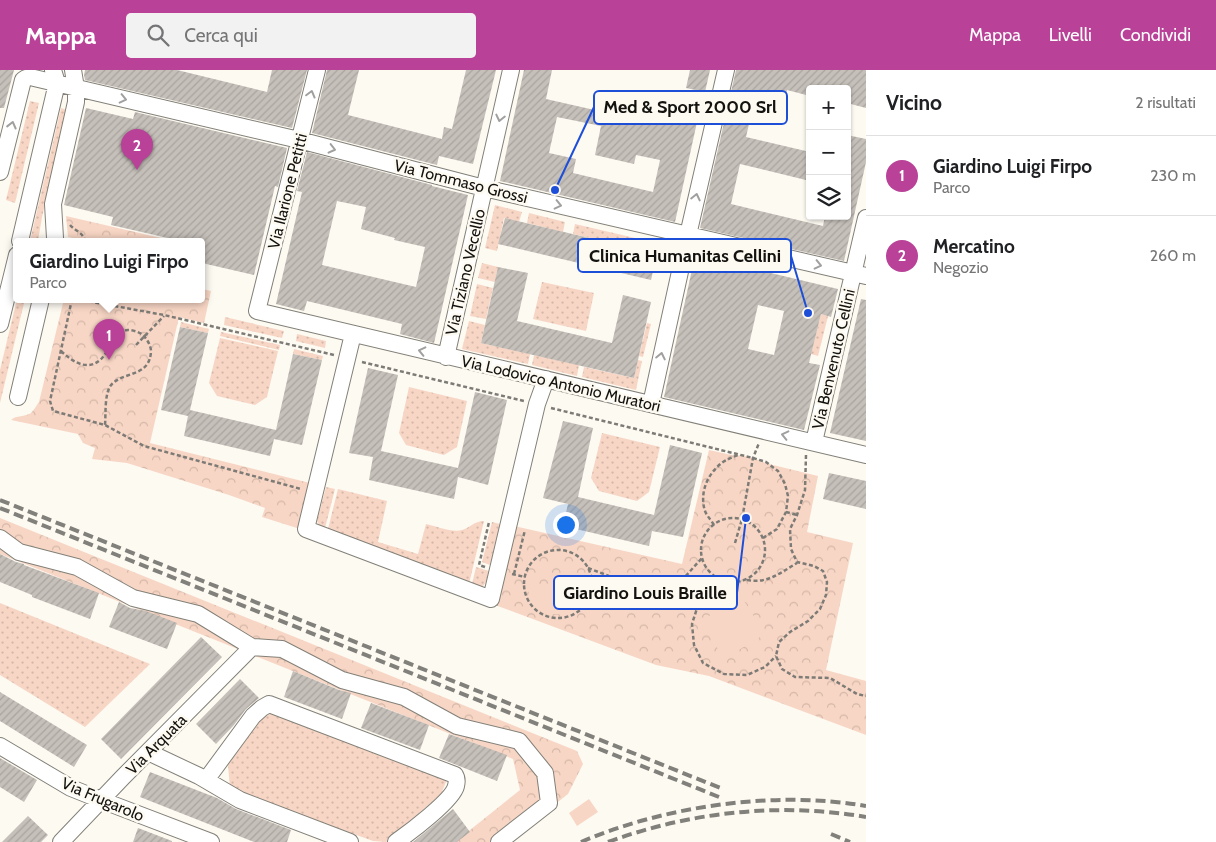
<!DOCTYPE html>
<html lang="it">
<head>
<meta charset="utf-8">
<style>
	:root { --surface:#fff; --page:#f2f2f2; --text:#202124; --muted:#757577; --line:#e0e0e0; --accent:#b94298 }
	body { margin:0; font-family:Cabin,sans-serif; background:var(--page); color:var(--text) }
	.controls { position:absolute; right:15px; top:15px; display:grid; overflow:hidden; border-radius:5px; box-shadow:0 1px 4px #0004 }
	.controls button { width:45px; height:45px; display:grid; place-items:center; padding:0; border:0; border-bottom:1px solid var(--line); background:var(--surface); color:var(--text); font:25px sans-serif }
	.you { position:absolute; left:565px; top:454px; width:18px; height:18px; margin:-12px; border:4px solid #fff; border-radius:50%; background:#1a73e8; box-shadow:0 0 0 8px #1a73e833 }
	.badge { display:grid; place-items:center; width:32px; height:32px; border-radius:50%; background:var(--accent); color:#fff; font-size:16px; font-weight:700 }
	.pin { position:absolute; translate:-50% -41px; filter:drop-shadow(0 1px 2px #0008) }
	.pin::after { content:''; position:absolute; top:26px; width:18px; height:15px; background:inherit; clip-path:polygon(0 0,100% 0,50% 100%) }
	.popup { position:absolute; left:13px; top:168px; width:192px; height:65px; box-sizing:border-box; display:grid; place-content:center; border-radius:5px; background:var(--surface); filter:drop-shadow(0 1px 4px #0005); font-size:16px; white-space:nowrap; color:var(--muted) }
	.popup b { font-size:19px; color:var(--text) }
	.popup::after { content:''; position:absolute; left:50%; top:100%; margin-left:-10px; border:10px solid transparent; border-top-color:var(--surface) }
	.list { margin:0; padding:0; list-style:none }
	h2 { display:flex; justify-content:space-between; align-items:center; height:65px; margin:0; padding:0 20px; font-size:21px }
	h2 small { font-size:16px; font-weight:400; color:var(--muted) }
	.list li { display:grid; grid-template-columns:32px 1fr auto; gap:15px; align-items:center; box-sizing:border-box; height:80px; padding:0 20px; border-top:1px solid var(--line) }
	.list b { display:block; font-size:19px; white-space:nowrap }
	.list p { margin:0; font-size:16px; white-space:nowrap; color:var(--muted) }
	.list em { font-size:16px; font-style:normal; color:var(--muted) }
	.icon { flex:none; width:28px; height:28px; fill:none; stroke:currentColor; stroke-width:2; stroke-linecap:round; stroke-linejoin:round }
	.map { position:relative; flex:none; width:866px; height:772px; overflow:hidden }
	header { display:flex; align-items:center; gap:30px; box-sizing:border-box; height:70px; padding:0 25px; background:var(--accent); color:#fff }
	header strong { font-size:24px }
	nav { display:flex; gap:28px; margin-inline-start:auto; font-size:18px }
	.search { width:350px; height:45px; background:var(--page); display:flex; align-items:center; gap:12px; box-sizing:border-box; padding:0 18px; border-radius:5px; color:var(--muted); font-size:19px }
	main { display:flex }
	aside { flex:1; background:var(--surface) }
	.map>svg:first-child { display:block }
</style>
</head>
<body>
<header>
<strong>Mappa</strong>
<div class="search"><svg class="icon" aria-label="search" viewBox="0 0 24 24"><circle cx="10" cy="10" r="6"/><path d="M15 15l6 6"/></svg>Cerca qui</div>
<nav><a>Mappa</a><a>Livelli</a><a>Condividi</a></nav>
</header>
<main>
<div class="map">
<svg width="866" height="772" viewBox="0 0 866 772">
	<defs>
		<pattern id="grass-dots" width="8" height="8" patternUnits="userSpaceOnUse" patternTransform="scale(1.25)"><rect width="8" height="8" fill="#f8d6c5"/><path d="M2 2h.1M6 6h.1" fill="none" stroke="#d4b7a8" stroke-width="1.8" stroke-linecap="round"/></pattern>
		<pattern id="park-crowns" width="20" height="18" patternUnits="userSpaceOnUse" patternTransform="scale(1.25)"><rect width="20" height="18" fill="#f8d6c5"/><path d="M2 6a3 3 0 1 1 6 0M12 15a3 3 0 1 1 6 0" fill="none" stroke="#d4b7a8"/></pattern>
		<pattern id="building-hatch" width="6" height="6" patternUnits="userSpaceOnUse" patternTransform="scale(1.25)"><rect width="6" height="6" fill="#c6c0ba"/><path d="M-1 1l2-2M0 6l6-6M5 7l2-2" fill="none" stroke="#a9a49f"/></pattern>
	</defs>
	<rect width="100%" height="100%" fill="#fdfaf2"/>
	<!-- grass -->
	<path fill="url(#grass-dots)" d="M30 31 39 33 15 133 6 130Z
		M61 38 67 40 42 147 38 171H30Z
		M495 135 522 142 519 152 504 148 497 181 485 178Z
		M529 143 565 152 563 162 527 153Z
		M575 154 635 168 632 178 573 164Z
		M642 170 668 177 666 186 640 180Z
		M482 193 498 197 495 212 478 208Z
		M542 212 594 223 586 261 533 249Z
		M477 214 493 218 486 249 470 246Z
		M17 229H25L0 333V300Z
		M821 244 828 246 818 286 811 284Z
		M225 247 284 261 282 268 224 255Z
		M469 251 485 255 481 273 530 284 528 294 462 279Z
		M181 252 209 259 208 263 180 257Z
		M647 253 651 254 643 287 639 286Z
		M221 262 280 275 279 280 220 266Z
		M297 264 326 271 325 278 296 271Z
		M220 268 278 281 267 327 255 335 217 326 209 313Z
		M294 279 323 286 322 290 293 284Z
		M534 285 579 295 577 306 532 295Z
		M638 290 642 291 636 320 582 307 584 297 634 308Z
		M409 317 467 331 457 377 444 385 406 375 399 363Z
		M602 363 660 377 649 422 637 431 599 421 591 408Z
		M326 417 335 419 325 458 319 455 317 451Z
		M338 419 387 431 378 472 418 484 426 454C435 456 453 463 462 460 470 458 474 451 484 451L469 514 328 459Z
		M492 452 500 454 490 495 482 492Z
		M476 497 489 501C488 506 487 513 482 517L472 514Z
		M0 533 150 594 85 657 0 605Z
		M274 642 448 707 441 724 386 772 373 771 230 719 228 695 260 649Z"/>
	<!-- park -->
	<path fill="url(#park-crowns)" d="M66 146 174 171H78V169L68 167Z
		M202 219 211 221 204 253 179 247 150 373 310 413 300 459 262 447 265 438 229 425 127 393 92 389 95 378 83 373 78 364 11 350C16 345 25 347 31 343 34 340 36 336 39 332L64 229H202Z
		M709 380 736 386 740 385 753 388 769 394 818 406 807 462 853 473 826 600 866 611V665L709 606 656 595 495 535 514 456 682 494Z
		M0 448 577 681 583 694 568 724 507 772H455L520 720 513 689 0 484Z"/>
	<!-- pitch -->
	<path fill="#f8d6c5" d="M557 513 583 530C566 555 531 545 527 515Z
		M741 526 765 564 724 589 701 551Z
		M589 729 598 742 577 756 569 743Z"/>
	<!-- building -->
	<path fill="url(#building-hatch)" fill-rule="evenodd" d="M0 0H14L4 38H0Z
		M85 0H177L267 22 272 0H307L292 58 85 10 84 5Z
		M327 0H359L348 45 442 69 444 57 452 59 466 0H496L473 94 439 86 437 95 312 63Z
		M524 0H552L546 29 599 41 604 21 624 25 620 44 655 52 659 33 699 43 675 152 500 111ZM557 47 601 56 595 85 634 94 636 85 660 90 653 122 573 103 576 89 549 83Z
		M690 0H710L705 22 686 18Z
		M736 0H866V38L847 33V19H810V26L787 20 785 31 756 24 746 67 810 82V111L740 94 731 134 823 156 825 146H847V65L866 69V92L844 191 700 158Z
		M86 38 133 49 135 42 287 78 278 117 275 116 254 205 202 193V171H181L111 155 113 147 64 135Z
		M307 82 432 115V116L468 125 434 273 400 264 402 254 307 231 304 241 276 234 302 122 297 121ZM337 131 366 137 361 159 395 168 394 170 425 177 416 217 322 195Z
		M505 148 657 184 651 210 498 174Z
		M695 186 775 204 838 219 831 247 821 244 809 293 820 295 804 360 664 327ZM758 235 784 241 774 285 748 279Z
		M498 197 528 203 517 251 612 273 623 225 651 232 634 308 481 273Z
		M861 229 866 230V371L830 363Z
		M180 257 208 263 190 340 276 360 293 284 322 290 302 375 274 369 270 386 184 366 188 346 161 340Z
		M368 298 398 305 381 381 458 398 475 322 507 330 488 415 458 407 454 429 369 410 373 387 349 383Z
		M563 351 593 358 578 427 654 445 670 375 702 383 683 467 652 461 649 476 563 456 568 434 543 428Z
		M829 403 866 411V439L823 429Z
		M0 484 16 492 24 494V495L99 523 90 549 32 527V525L0 512Z
		M119 532 130 538 146 541 177 553 167 579 109 557Z
		M201 567 222 587 121 689 101 669Z
		M293 601 339 620 351 623 342 649 284 627Z
		M240 609 259 628 246 639 234 655 216 674 196 654Z
		M0 622 87 675 74 697 0 651Z
		M371 633 429 655 420 680 361 658Z
		M449 664 507 685 497 711 439 688Z
		M0 688 37 710 24 732 0 717Z
		M150 702 217 728 236 739 291 760 287 772H254L140 727Z
		M453 739 470 762 457 772H413Z
		M28 746 48 765 41 772H2Z
		M138 758 172 771V772H133Z"/>
	<g fill="none" stroke-linecap="round" stroke-linejoin="round">
		<!-- minor casing -->
		<g stroke="#828078" stroke-width="18">
			<path id="minor" d="M317 0 257 241 866 385
				M0 102 23 10 26 8 30 7 299 70 484 118 866 206
				M20 171 57 13 53 0
				M55 171V168L53 134 76 32V18L73 0
				M0 254 17 185
				M353 264 306 459 491 529 537 334 546 309
				M446 287 511 0
				M18 327 41 229
				M651 334 688 165 726 0
				M814 372 866 148
				M0 468 19 482 77 497 133 528 198 544 252 577 282 579 342 610 404 627 457 656 519 671 545 703 549 733 499 772
				M0 676 71 718 101 730 211 772
				M148 682 199 706 240 730 350 772
				M206 710 253 646 262 638 269 634 455 705C457 708 457 712 456 716 453 730 409 763 396 772
				M61 772 123 707 252 577"/>
		</g>
		<!-- path -->
		<path stroke="#7d7b76" stroke-width="2.5" stroke-dasharray="4 2.5" stroke-linecap="butt" d="M70 155C75 161 83 162 85 171
			M72 229 50 331 53 341 105 355 144 376 301 419
			M76 229 164 245 334 285
			M136 275 164 246
			M61 281C75 294 92 304 106 283 113 272 113 261 128 260 133 260 139 262 143 265 147 269 151 276 151 281 150 307 125 301 112 314 104 322 106 344 105 355
			M362 292 524 331
			M551 338 753 388 766 392 778 401 785 414 788 426 786 442 777 459 763 468
			M806 385 805 420 797 445 790 459 791 479 797 492 814 496 823 501 827 512 826 525 820 539 808 551 790 562 779 572 776 586 782 599 795 607 830 608 857 624 866 626
			M786 442 797 445
			M701 480a32 32 0 1 1 64 0a32 32 0 1 1-64 0Z
			M714 455C711 450 707 446 705 441 699 422 708 403 723 392 728 389 733 387 738 385
			M735 473 742 449 753 388 759 373
			M524 514a34 34 0 1 1 68 0a34 34 0 1 1-68 0Z
			M485 497 479 495 489 452
			M588 498 633 515 653 518 668 516 683 509 702 488
			M512 504 525 507
			M514 504 525 460
			M747 510C767 514 780 503 797 493
			M730 513 718 518 699 532 692 554 694 575 703 593 724 604 747 605 765 597 776 586"/>
		<!-- minor -->
		<use href="#minor" stroke="#fff" stroke-width="16"/>
		<!-- rail -->
		<path stroke="#82807b" stroke-width="4" stroke-dasharray="10 5" stroke-linecap="butt" d="M0 430 723 719
			M0 438 719 727
			M831 764 850 772
			M581 772C665 736 775 720 866 736
			M608 772C690 742 779 732 866 747"/>
	</g>
	<!-- one-way arrows -->
	<defs><path id="oneway-chevron" d="M-2-3.5L2.5 0L-2 3.5" fill="none" stroke-width="1.6" stroke-linecap="round" stroke-linejoin="round" transform="scale(1.25)"/></defs>
	<g stroke="#a1a09f">
		<use href="#oneway-chevron" transform="translate(311 24) rotate(-75)"/>
		<use href="#oneway-chevron" transform="translate(123 29) rotate(13)"/>
		<use href="#oneway-chevron" transform="translate(500 48) rotate(103)"/>
		<use href="#oneway-chevron" transform="translate(12 55) rotate(-76)"/>
		<use href="#oneway-chevron" transform="translate(332 79) rotate(14)"/>
		<use href="#oneway-chevron" transform="translate(696 127) rotate(-77)"/>
		<use href="#oneway-chevron" transform="translate(558 135) rotate(13)"/>
		<use href="#oneway-chevron" transform="translate(818 195) rotate(13)"/>
		<use href="#oneway-chevron" transform="translate(422 281) rotate(-167)"/>
		<use href="#oneway-chevron" transform="translate(661 286) rotate(-78)"/>
		<use href="#oneway-chevron" transform="translate(785 365) rotate(-167)"/>
	</g>
	<g text-anchor="middle" stroke-width="5" stroke-linejoin="round" paint-order="stroke">
		<!-- street labels -->
		<g font-size="16" fill="#13120f" stroke="#fdfaf2">
			<text transform="translate(461 111) rotate(14)" y="6">Via Tommaso Grossi</text>
			<text transform="translate(287 121) rotate(-76)" y="6">Via Ilarione Petitti</text>
			<text transform="translate(465 202) rotate(-77)" y="6">Via Tiziano Vecellio</text>
			<text transform="translate(833 289) rotate(-77)" y="6">Via Benvenuto Cellini</text>
			<text transform="translate(561 313) rotate(13)" y="6">Via Lodovico Antonio Muratori</text>
			<text transform="translate(156 674) rotate(-45)" y="6">Via Arquata</text>
			<text transform="translate(103 729) rotate(23)" y="6">Via Frugarolo</text>
		</g>
	</g>
	<!-- callouts -->
	<path fill="none" stroke="#1d4ed8" stroke-width="2" d="M555 120L594 37M808 243L791 186M746 448L737 523"/>
	<g fill="#1d4ed8" stroke="#fdfaf2" stroke-width="2">
		<circle cx="555" cy="120" r="5"/>
		<circle cx="808" cy="243" r="5"/>
		<circle cx="746" cy="448" r="5"/>
	</g>
	<g fill="#fdfaf2" stroke="#1d4ed8" stroke-width="2">
		<rect x="594" y="21" width="193" height="33" rx="5"/>
		<rect x="578" y="169" width="213" height="33" rx="5"/>
		<rect x="554" y="506" width="183" height="33" rx="5"/>
	</g>
	<g font-size="18" text-anchor="middle" font-weight="bold" fill="#13120f">
		<text x="690" y="43">Med &amp; Sport 2000 Srl</text>
		<text x="685" y="192">Clinica Humanitas Cellini</text>
		<text x="645" y="529">Giardino Louis Braille</text>
	</g>
</svg>
<div class="controls">
<button>+</button>
<button>−</button>
<button><svg class="icon" aria-label="layers" viewBox="0 0 24 24"><path d="M12 4l9 5-9 5-9-5zM3 14l9 5 9-5"/></svg></button>
</div>
<div class="you"></div>
<div class="pin badge" style="left:109px;top:290px">1</div>
<div class="popup"><b>Giardino Luigi Firpo</b>Parco</div>
<div class="pin badge" style="left:137px;top:100px">2</div>
</div>
<aside>
<h2>Vicino<small>2 risultati</small></h2>
<ul class="list">
<li><span class="badge">1</span><div><b>Giardino Luigi Firpo</b><p>Parco</p></div><em>230 m</em></li>
<li><span class="badge">2</span><div><b>Mercatino</b><p>Negozio</p></div><em>260 m</em></li>
</ul>
</aside>
</main>
</body>
</html>
